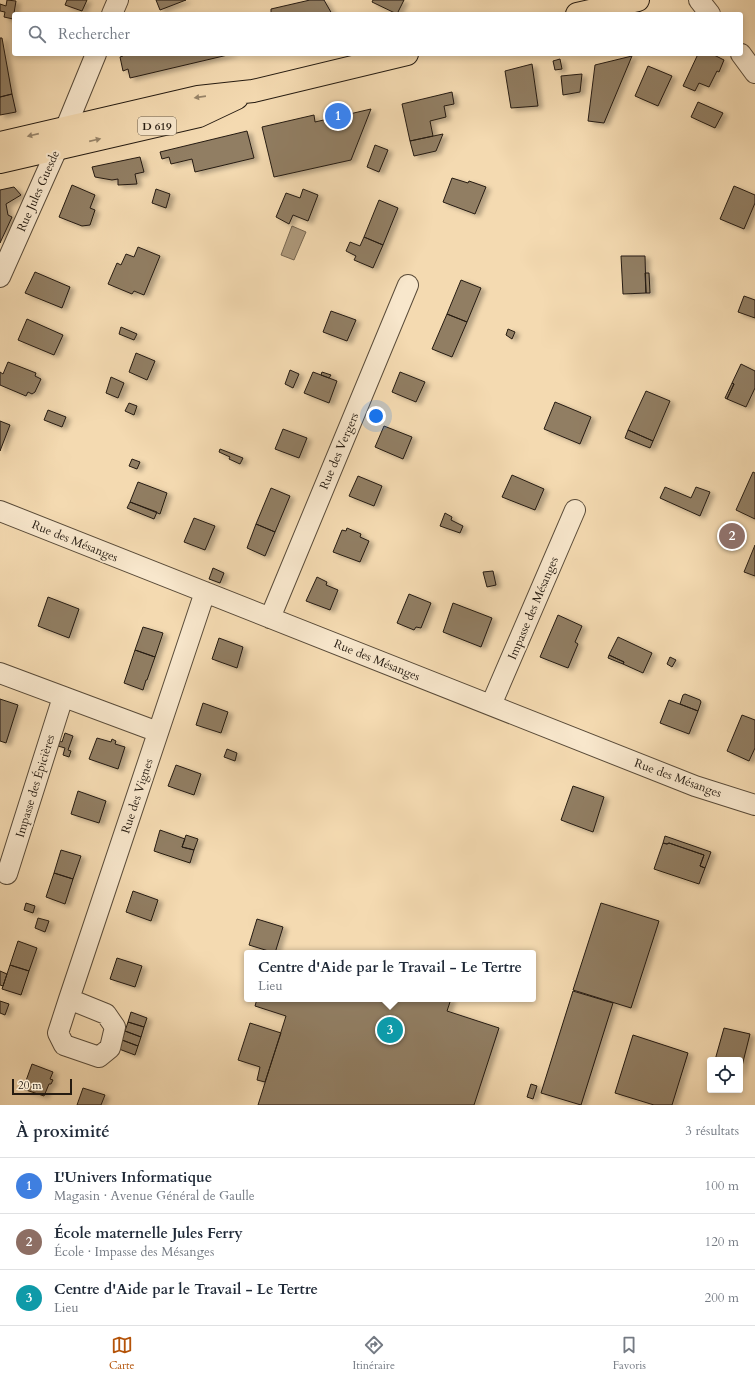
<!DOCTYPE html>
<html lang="fr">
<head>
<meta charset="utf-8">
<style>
	:root { --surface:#fff; --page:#f6f6f7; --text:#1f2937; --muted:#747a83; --line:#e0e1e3; --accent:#b45309 }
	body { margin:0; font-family:Cardo,serif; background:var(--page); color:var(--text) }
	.controls { position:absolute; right:12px; bottom:12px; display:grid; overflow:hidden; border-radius:4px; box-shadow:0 2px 6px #0003 }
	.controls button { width:36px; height:36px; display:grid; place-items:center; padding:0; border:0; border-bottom:1px solid var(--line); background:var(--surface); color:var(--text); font:20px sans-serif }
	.scale { position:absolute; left:12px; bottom:10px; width:60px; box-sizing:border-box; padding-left:4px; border:2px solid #251b11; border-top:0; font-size:11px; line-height:14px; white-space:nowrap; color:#251b11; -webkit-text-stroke:3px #f8e7cc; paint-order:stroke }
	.you { position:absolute; left:376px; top:416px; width:14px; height:14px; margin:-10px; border:3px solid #fff; border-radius:50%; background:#1a73e8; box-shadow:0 0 0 6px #1a73e833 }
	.badge { display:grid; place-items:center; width:26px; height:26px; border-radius:50%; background:var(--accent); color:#fff; font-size:13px; font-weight:700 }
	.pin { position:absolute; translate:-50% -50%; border:2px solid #fff; box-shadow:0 1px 4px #0006 }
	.popup { position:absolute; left:244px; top:950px; width:292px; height:52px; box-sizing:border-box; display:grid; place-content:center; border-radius:4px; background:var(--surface); filter:drop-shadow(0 1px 3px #0005); font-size:13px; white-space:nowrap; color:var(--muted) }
	.popup b { font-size:15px; color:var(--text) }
	.popup::after { content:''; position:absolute; left:50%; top:100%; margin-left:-8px; border:8px solid transparent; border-top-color:var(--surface) }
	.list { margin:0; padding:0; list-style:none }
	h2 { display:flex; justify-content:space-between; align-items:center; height:52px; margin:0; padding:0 16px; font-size:17px }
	h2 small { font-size:13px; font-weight:400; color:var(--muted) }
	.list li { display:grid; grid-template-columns:26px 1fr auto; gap:12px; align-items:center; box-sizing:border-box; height:56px; padding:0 16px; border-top:1px solid var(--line) }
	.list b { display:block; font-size:15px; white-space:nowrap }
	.list p { margin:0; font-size:13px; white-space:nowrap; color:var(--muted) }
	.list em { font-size:13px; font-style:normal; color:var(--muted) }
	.icon { flex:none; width:22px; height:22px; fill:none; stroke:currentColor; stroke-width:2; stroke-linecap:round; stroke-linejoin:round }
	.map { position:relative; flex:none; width:755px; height:1105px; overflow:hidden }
	.search { position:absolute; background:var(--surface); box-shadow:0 2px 6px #0003; left:12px; right:12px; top:12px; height:44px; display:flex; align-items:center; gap:10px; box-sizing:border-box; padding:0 14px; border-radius:4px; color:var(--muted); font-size:15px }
	.sheet { height:220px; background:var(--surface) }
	nav { display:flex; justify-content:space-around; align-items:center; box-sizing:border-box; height:56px; border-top:1px solid var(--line); background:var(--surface); font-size:11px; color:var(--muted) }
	nav a { display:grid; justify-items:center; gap:2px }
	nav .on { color:var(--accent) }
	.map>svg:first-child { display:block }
</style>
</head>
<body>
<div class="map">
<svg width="755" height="1105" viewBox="0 0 755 1105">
	<defs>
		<filter id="shadow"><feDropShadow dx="4.5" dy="2.5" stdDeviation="2" flood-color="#0004"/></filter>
	</defs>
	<rect width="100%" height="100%" fill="#f4dab1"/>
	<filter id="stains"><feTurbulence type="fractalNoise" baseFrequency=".005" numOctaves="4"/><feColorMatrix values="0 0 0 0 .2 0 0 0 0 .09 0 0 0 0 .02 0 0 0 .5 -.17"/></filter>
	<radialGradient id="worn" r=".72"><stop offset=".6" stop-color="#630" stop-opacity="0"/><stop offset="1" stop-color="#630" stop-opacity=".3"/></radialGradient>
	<!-- water -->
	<path fill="#ae997b" stroke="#776751" d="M292 226 306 232 294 260 281 255Z"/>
	<!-- building -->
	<path fill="#917e64" stroke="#251b11" filter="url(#shadow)" d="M7 0 16 1 13 19 4 17 5 12 0 11V4L6 6Z
		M67 0H87L82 11 65 5Z
		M156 0H186L160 10Z
		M310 0H324L332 14H271V9Z
		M373 0H404L397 14 372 2Z
		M0 38H2L12 94 0 97Z
		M123 54H232L130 78 128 69 123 71 120 57 123 56Z
		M698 54H712L724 60 719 72 717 71 709 87 699 83 695 91 683 86Z
		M632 56 604 123 588 121 595 65Z
		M560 59 562 69 555 70 553 61Z
		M532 64 538 106 511 108 505 71Z
		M648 66 672 76 658 106 635 96Z
		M582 74 580 92 563 95 561 76Z
		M452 92 454 104 444 106 446 117 430 121 433 136 410 141 402 104Z
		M12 94 16 112 0 115V97Z
		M698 102 723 113 715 128 691 117Z
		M371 109 351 160 274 177 262 127 314 115 315 122Z
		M247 131 254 158 195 172 192 159 171 164 169 157 162 159 160 152Z
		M443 134 436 151 414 156 410 141Z
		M375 145 388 150 379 172 367 167Z
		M140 157 144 172 135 174 137 184 118 185V179L112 180 95 177 92 167Z
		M452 178 468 183 469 181 486 187 475 214 443 202Z
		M72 185 95 195 90 208 95 210 90 225 82 226 59 217Z
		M734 186 755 195V203L744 229 720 219Z
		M14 187 21 195 6 204 8 215 12 217 0 243V190Z
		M156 189 170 194 166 208 152 203Z
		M303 189 318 195 308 221 293 215 289 224 276 217 286 193 300 198Z
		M379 200 398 208 383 245 364 237Z
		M364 237 383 245 373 268 354 260 356 256 346 251 350 242 360 246Z
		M138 247 160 256 144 295 134 291 132 294 108 284 117 263 121 265 126 254 134 257Z
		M621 256H645L646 293 623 294Z
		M35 272 70 287 62 308 25 293Z
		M645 273H649L650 293H646Z
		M461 280 481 288 467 322 447 314Z
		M744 296 755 300V318L738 312Z
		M331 311 356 320 347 341 323 332Z
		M447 314 467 322 452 357 432 349Z
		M27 319 63 335 54 355 18 340Z
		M121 327 137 334 134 340 119 334Z
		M508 329 515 332 512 339 506 335Z
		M136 353 155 361 147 380 129 372Z
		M8 362 36 373 35 376 41 379 35 392 32 394 28 392 26 396 0 385V372L3 374Z
		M741 364 755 371V388L746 407 727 399 734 384 732 383Z
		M290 370 299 374 293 388 285 384Z
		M313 372 337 381 329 403 304 393Z
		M322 372 331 375 329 378 321 375Z
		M400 372 425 382 416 402 392 392Z
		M111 377 124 383 118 398 106 393Z
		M732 383 734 384 727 399 725 398Z
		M646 391 670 401 653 441 628 430Z
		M555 402 591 417 580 444 544 429Z
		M129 403 137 406 134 415 125 411Z
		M48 410 66 417 62 427 44 420Z
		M0 421 10 425 0 451Z
		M384 426 412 437 403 459 375 447Z
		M283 429 307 438 299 458 275 449Z
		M628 430 653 441 650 448 625 438Z
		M220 449 243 458 240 464 229 459 230 457 219 452Z
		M132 459 140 462 137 469 129 466Z
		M753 472 755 473V519L736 510Z
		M512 475 544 489 535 510 502 497Z
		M358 476 382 486 374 506 349 496Z
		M138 482 167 493 160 514 130 502Z
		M665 487 691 498 696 487 710 492 700 516 660 498Z
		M271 488 290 496 275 532 256 524Z
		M130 502 157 512 154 519 127 508Z
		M445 513 452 517 451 520 463 526 460 533 440 526Z
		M194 518 215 526 205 550 184 542Z
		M256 524 275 532 265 556 247 548Z
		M347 528 361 534 360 537 369 541 360 562 333 552 342 530 346 531Z
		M755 545V576L744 572Z
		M213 568 224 573 220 583 209 579Z
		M493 571 496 585 487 587 483 572Z
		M317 577 327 582 326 585 338 590 330 610 306 601Z
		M409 594 431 603 421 628 416 627 414 630 397 623Z
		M48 597 79 609 69 638 38 626Z
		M453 603 492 618 481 647 443 632Z
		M558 615 582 626 575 642 578 644 568 668 540 657Z
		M143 627 163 633 155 657 135 650Z
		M618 637 652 653 643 673 623 664 624 662 609 655Z
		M219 638 243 647 237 668 212 659Z
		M135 650 155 657 147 680H146L143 690 124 683Z
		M609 655 624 662 623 664 608 658Z
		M670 657 676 660 672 667 667 664Z
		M685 694 700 700 701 702 698 711 680 704 683 695Z
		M0 699 18 705 6 743 0 741Z
		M669 700 698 711 689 734 660 723Z
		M203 703 228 712 221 733 196 725Z
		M742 715 755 720V748L749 761 727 751Z
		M65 733 73 736 68 750 71 751 69 757 63 755 65 748 58 746 60 741 62 742Z
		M97 738 111 742 112 739 116 741 115 744 125 747 118 769 89 759Z
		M227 749 237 753 235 761 224 757Z
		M176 765 201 774 194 795 168 786Z
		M573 786 604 797 593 832 561 820Z
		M78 791 106 801 99 823 71 814Z
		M160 830 185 839 182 847 194 850 190 863 154 851Z
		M186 835 198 839 194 850 182 847Z
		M665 836 711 852 705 868 700 866 704 855 669 843 667 844 663 843Z
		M663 843 667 844 669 843 704 855 700 866 705 868 699 884 654 869Z
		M61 850 81 856 73 879 54 873Z
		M54 873 73 879 65 904 46 897Z
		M133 891 158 900 151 921 126 912Z
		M26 903 35 906 33 913 24 910Z
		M601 903 659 921 631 1008 573 990Z
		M38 918 49 921 45 932 35 928Z
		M257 919 283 927 275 953 249 945Z
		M18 941 37 948 29 971 10 965Z
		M117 958 142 966 135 987 110 979Z
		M10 965 29 971 21 995 2 989Z
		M0 971 7 974 3 986 0 985Z
		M573 991 613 1003 581 1105 541 1093Z
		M257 999H451L447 1011 499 1028 474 1105H258L286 1016 255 1006Z
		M0 1001 9 1004 5 1015 0 1013Z
		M131 1012 147 1018 144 1027 128 1022Z
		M128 1022 144 1027 141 1037 125 1031Z
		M250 1023 281 1033 265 1082 257 1080 260 1067 238 1060Z
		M724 1028 750 1034 740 1074V1060H715Z
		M125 1031 141 1037 138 1046 122 1040Z
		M633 1035 688 1053 672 1105H654L615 1093Z
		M122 1040 138 1046 135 1055 119 1049Z
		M32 1064 53 1072 50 1079 53 1080 51 1084H49L44 1096 23 1089Z
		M531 1084 537 1086 533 1099 527 1097Z
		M83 1088 105 1095 101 1105H77Z"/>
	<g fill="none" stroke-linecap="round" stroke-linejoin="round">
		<!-- minor casing -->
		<g stroke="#594b39" stroke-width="22">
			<path id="minor" d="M699 0 710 14
				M112 14 118 0
				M741 54 755 73
				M0 277 57 149 96 54
				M0 511 695 786 755 805
				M270 618 408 285
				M0 673 158 732
				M491 705 575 510
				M7 874 63 697
				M69 999 106 1014 115 1027 110 1048 99 1057 64 1045 58 1033 69 999 205 592"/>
		</g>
		<!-- major casing -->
		<g stroke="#251b11" stroke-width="24">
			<path id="major" d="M577 14 638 0
				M0 143 198 97 253 91 407 54
				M0 162 199 116 237 98"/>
		</g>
		<!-- minor -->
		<use href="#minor" stroke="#f8e7cc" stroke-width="20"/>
		<!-- major -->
		<use href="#major" stroke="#f4dab1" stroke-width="22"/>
	</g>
	<!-- one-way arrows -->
	<defs><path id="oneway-solid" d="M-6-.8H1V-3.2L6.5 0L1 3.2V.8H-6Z"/></defs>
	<g fill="#978469">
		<use href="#oneway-solid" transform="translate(200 97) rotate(172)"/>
		<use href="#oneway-solid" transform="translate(33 135) rotate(167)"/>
		<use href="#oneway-solid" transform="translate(95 140) rotate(-13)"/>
	</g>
	<g text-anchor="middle" stroke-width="4" stroke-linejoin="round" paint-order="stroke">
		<!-- shield labels -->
		<rect fill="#f8e7cc" stroke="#645849" stroke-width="1" x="138" y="117" width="38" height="18" rx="3"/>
		<g font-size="11" font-weight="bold" fill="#251b11">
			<text x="157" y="130">D 619</text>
		</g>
		<!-- street labels -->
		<g font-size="12" fill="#251b11" stroke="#f8e7cc">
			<text transform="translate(38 191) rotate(-66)" y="4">Rue Jules Guesde</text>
			<text transform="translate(339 451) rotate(-67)" y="4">Rue des Vergers</text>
			<text transform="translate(75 541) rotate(22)" y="4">Rue des Mésanges</text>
			<text transform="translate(533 608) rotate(-67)" y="4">Impasse des Mésanges</text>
			<text transform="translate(377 660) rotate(22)" y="4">Rue des Mésanges</text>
			<text transform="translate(678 778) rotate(20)" y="4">Rue des Mésanges</text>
			<text transform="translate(35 786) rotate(-73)" y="4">Impasse des Épicières</text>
			<text transform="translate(137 796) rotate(-72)" y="4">Rue des Vignes</text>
		</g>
	</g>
	<rect width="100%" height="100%" filter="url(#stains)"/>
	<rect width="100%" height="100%" fill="url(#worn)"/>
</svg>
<div class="controls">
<button><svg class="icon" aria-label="locate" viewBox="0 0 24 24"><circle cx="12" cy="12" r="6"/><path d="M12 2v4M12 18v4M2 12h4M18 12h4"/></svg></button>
</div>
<div class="scale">20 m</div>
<div class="you"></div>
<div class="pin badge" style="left:338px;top:116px;background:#3f7fe0">1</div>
<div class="pin badge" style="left:732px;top:536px;background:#8d6e63">2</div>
<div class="pin badge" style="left:390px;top:1030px;background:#0f9aa8">3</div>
<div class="popup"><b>Centre d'Aide par le Travail - Le Tertre</b>Lieu</div>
<div class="search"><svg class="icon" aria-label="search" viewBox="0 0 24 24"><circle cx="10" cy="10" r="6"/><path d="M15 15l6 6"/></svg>Rechercher</div>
</div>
<section class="sheet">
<h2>À proximité<small>3 résultats</small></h2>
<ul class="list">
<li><span class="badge" style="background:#3f7fe0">1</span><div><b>L'Univers Informatique</b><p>Magasin · Avenue Général de Gaulle</p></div><em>100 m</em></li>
<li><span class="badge" style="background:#8d6e63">2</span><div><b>École maternelle Jules Ferry</b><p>École · Impasse des Mésanges</p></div><em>120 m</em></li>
<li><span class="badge" style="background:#0f9aa8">3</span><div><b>Centre d'Aide par le Travail - Le Tertre</b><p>Lieu</p></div><em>200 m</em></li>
</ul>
</section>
<nav>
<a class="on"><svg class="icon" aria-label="map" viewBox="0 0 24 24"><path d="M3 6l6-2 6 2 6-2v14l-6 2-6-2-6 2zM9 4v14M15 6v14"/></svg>Carte</a>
<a><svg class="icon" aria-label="directions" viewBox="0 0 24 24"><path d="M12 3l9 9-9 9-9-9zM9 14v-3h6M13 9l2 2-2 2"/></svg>Itinéraire</a>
<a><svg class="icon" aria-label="saved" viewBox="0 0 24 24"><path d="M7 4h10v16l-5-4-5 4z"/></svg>Favoris</a>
</nav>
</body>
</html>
